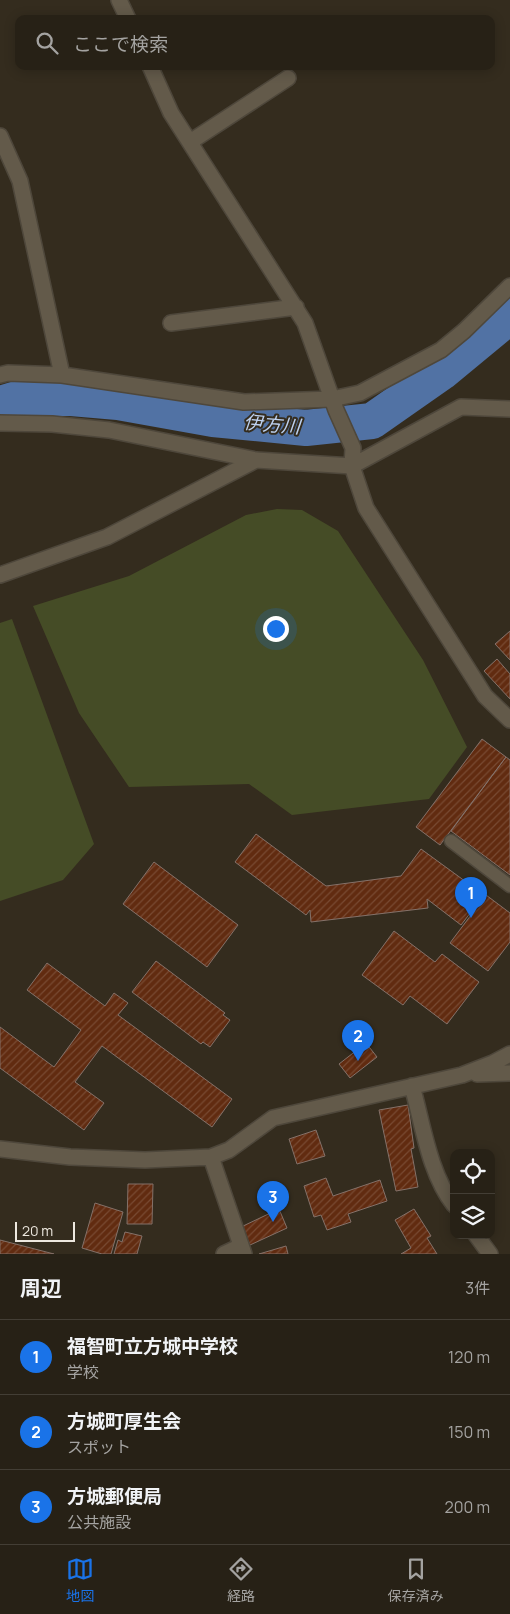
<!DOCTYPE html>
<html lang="ja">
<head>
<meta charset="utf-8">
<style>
	:root { --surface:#272116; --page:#332e23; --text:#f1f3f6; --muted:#a4a3a1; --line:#433e35; --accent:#1a73e8 }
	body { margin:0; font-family:Manrope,"Noto Sans JP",sans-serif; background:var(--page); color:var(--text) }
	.controls { position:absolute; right:15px; bottom:15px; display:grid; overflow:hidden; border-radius:10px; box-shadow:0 2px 12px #0003 }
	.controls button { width:45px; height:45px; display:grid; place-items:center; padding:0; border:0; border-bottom:1px solid var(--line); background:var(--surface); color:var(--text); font:25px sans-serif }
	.scale { position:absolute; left:15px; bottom:12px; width:60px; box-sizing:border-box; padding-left:5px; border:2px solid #ede8df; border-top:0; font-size:14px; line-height:18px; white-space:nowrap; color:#ede8df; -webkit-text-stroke:4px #342c1e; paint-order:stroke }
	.you { position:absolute; left:275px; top:628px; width:18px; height:18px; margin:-12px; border:4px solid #fff; border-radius:50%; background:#1a73e8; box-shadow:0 0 0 8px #1a73e833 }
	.badge { display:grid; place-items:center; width:32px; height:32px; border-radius:50%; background:var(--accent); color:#fff; font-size:16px; font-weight:700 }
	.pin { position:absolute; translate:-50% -41px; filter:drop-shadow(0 1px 2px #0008) }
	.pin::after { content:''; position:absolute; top:26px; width:18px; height:15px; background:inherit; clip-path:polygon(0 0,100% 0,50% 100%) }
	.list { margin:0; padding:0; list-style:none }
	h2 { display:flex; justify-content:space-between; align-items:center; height:65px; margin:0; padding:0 20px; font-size:21px }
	h2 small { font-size:16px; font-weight:400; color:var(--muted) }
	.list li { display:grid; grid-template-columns:32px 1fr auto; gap:15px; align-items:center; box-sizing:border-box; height:75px; padding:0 20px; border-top:1px solid var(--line) }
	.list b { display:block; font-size:19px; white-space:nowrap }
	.list p { margin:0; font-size:16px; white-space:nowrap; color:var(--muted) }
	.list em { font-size:16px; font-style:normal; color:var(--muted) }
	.icon { flex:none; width:28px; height:28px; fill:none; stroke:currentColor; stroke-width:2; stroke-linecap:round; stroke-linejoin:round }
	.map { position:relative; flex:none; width:510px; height:1254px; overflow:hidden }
	.search { position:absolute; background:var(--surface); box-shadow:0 2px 12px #0003; left:15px; right:15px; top:15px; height:55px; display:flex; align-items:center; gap:12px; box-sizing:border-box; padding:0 18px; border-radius:10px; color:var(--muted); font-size:19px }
	.sheet { height:290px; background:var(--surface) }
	nav { display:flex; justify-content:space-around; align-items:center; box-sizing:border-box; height:70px; border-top:1px solid var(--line); background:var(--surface); font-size:14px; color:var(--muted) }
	nav a { display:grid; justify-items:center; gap:2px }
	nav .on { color:var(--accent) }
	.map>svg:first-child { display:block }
</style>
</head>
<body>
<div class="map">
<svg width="510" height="1254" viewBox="0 0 510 1254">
	<defs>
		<pattern id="building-hatch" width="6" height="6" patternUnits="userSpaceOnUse" patternTransform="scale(1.25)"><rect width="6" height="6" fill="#612b10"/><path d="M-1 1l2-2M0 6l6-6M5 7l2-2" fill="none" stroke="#784a32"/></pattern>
	</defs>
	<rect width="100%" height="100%" fill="#342c1e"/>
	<!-- pitch -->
	<path fill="#454c26" d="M277 509 302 510 338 531 423 660 467 747 429 799 292 815 249 784 129 787 79 713 33 606 129 576 246 515Z
		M12 619 94 844 63 880 0 901V623Z"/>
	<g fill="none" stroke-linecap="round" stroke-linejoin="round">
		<!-- river -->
		<path stroke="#5172a4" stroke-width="36" d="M0 404 20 398H71L118 402 213 419 306 428 372 421 442 372 510 316"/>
	</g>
	<!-- building -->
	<path fill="url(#building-hatch)" stroke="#847169" d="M510 631V660L495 644Z
		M497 659 510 674V699L484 671Z
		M482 739 506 757 440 845 416 827Z
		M506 757 510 760V875L451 831Z
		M256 834 326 886 401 876 421 849 484 895 461 925 427 899 428 908 311 922 310 910 306 915 235 862Z
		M154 862 238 925 207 967 123 904Z
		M486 895 510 913V942L488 971 450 943Z
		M394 931 435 962 442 954 479 982 447 1024 410 996 403 1005 362 975Z
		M156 961 225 1013 223 1015 230 1020 210 1047 203 1042 201 1044 132 992Z
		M47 963 105 1006 114 993 128 1003 118 1015 232 1099 212 1127 102 1046 75 1082 104 1103 84 1130 0 1068V1027L54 1067 81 1030 27 990Z
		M366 1043 377 1057 350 1078 339 1064Z
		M408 1105 414 1148 411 1149 418 1187 396 1191 379 1110Z
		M316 1130 325 1156 297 1164 289 1139Z
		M326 1178 333 1196 380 1180 387 1201 348 1214 351 1222 327 1230 321 1215 314 1217 304 1186Z
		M128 1184H153L152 1224H127Z
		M95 1203 123 1212 111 1254H102L82 1248Z
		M279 1209 287 1228 250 1245 241 1227Z
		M414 1209 431 1236 427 1238 437 1254H401L411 1248 395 1220Z
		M125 1232 142 1236 137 1254H114L118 1240 122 1242Z
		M0 1240 54 1254H0Z
		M286 1246 288 1254H259Z"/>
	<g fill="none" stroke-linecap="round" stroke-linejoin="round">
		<!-- lane casing -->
		<g stroke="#4e473b" stroke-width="15">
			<path id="lane" d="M451 841 510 886"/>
		</g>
		<!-- street casing -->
		<g stroke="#4e473b" stroke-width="18">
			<path id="street" d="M119 0 128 19
				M150 66 171 113 305 323 336 410 353 448 352 466 366 508 485 696 510 720
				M0 136 20 181 62 375
				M190 142 288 78
				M171 323 296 307
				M0 375 8 373 62 375 244 402 332 399 360 393 441 350 464 331 510 286
				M0 423 52 424 109 430 256 460 352 466 461 407 510 409
				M0 575 107 537 256 460
				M477 1074 510 1073
				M412 1086C423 1125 429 1173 454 1205
				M0 1149 70 1157 145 1160 211 1157 229 1150 273 1118 462 1075 493 1063 510 1054
				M211 1157 244 1254
				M476 1235 490 1254
				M224 1254 241 1246"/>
		</g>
		<!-- lane -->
		<use href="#lane" stroke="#635a4a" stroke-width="12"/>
		<!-- street -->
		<use href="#street" stroke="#635a4a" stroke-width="15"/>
	</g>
	<g text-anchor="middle" stroke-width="4" stroke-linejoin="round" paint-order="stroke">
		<!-- water labels -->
		<g font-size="19" font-style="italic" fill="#bed2f0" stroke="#342c1e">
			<text transform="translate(272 424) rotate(5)" y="7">伊方川</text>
		</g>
	</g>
</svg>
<div class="controls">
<button><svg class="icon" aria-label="locate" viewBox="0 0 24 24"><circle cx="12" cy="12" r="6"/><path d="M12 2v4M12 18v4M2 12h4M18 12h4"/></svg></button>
<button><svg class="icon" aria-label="layers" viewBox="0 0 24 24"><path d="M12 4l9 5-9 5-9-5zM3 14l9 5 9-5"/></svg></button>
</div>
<div class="scale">20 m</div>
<div class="you"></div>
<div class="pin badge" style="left:471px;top:918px">1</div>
<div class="pin badge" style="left:358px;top:1061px">2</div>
<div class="pin badge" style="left:273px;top:1222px">3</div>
<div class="search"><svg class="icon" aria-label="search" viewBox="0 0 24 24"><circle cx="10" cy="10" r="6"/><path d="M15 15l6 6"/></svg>ここで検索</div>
</div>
<section class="sheet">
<h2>周辺<small>3件</small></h2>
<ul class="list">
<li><span class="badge">1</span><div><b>福智町立方城中学校</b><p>学校</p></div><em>120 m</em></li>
<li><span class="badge">2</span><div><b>方城町厚生会</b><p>スポット</p></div><em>150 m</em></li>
<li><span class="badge">3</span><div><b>方城郵便局</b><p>公共施設</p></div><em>200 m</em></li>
</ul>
</section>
<nav>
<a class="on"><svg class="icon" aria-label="map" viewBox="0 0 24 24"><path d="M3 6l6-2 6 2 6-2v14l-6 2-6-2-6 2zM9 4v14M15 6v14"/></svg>地図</a>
<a><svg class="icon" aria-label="directions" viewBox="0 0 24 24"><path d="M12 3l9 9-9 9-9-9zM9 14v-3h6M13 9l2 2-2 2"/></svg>経路</a>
<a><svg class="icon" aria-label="saved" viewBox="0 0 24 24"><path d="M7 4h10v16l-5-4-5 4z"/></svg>保存済み</a>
</nav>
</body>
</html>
